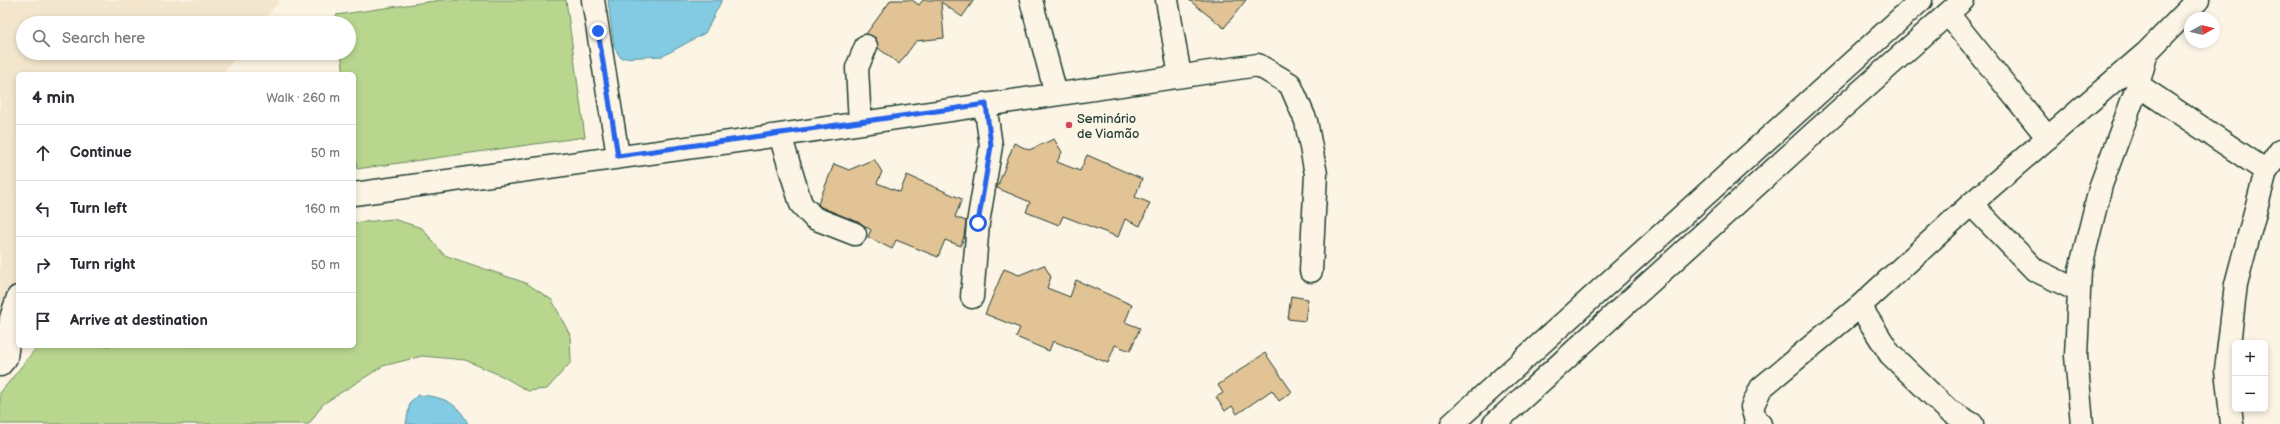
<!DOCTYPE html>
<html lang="en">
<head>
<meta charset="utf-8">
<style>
	:root { --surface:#fff; --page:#f2f2f3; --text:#2b2b33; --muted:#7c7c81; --line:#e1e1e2 }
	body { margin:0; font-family:"Balsamiq Sans",sans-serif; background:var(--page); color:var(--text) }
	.controls { position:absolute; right:12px; bottom:12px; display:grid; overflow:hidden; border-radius:6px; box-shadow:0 2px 6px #0003 }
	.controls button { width:36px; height:36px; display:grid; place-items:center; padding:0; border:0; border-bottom:1px solid var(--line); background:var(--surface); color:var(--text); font:20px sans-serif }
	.compass { position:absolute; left:2184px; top:12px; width:36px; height:36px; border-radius:50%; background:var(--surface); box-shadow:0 2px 6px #0003; rotate:82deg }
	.stop { position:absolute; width:12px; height:12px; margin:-9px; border:3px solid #2563eb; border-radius:50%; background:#fff }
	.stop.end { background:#2563eb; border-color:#fff; box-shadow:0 1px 4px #0008 }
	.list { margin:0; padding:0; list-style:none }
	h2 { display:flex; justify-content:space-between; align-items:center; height:52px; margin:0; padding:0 16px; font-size:17px }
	h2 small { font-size:13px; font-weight:400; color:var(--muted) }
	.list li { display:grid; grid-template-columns:26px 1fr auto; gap:12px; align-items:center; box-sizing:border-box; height:56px; padding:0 16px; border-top:1px solid var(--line) }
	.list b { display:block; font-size:15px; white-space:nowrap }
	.list em { font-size:13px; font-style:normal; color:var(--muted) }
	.icon { flex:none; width:22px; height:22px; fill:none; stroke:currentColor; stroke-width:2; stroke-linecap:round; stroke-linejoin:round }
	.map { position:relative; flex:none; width:2280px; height:424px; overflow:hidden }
	.search { position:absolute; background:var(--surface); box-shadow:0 2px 6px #0003; left:16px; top:16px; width:340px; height:44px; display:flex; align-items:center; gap:10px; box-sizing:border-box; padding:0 14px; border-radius:22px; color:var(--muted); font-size:15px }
	.panel { position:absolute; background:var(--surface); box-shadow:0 2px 6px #0003; left:16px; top:72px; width:340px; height:276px; border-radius:6px }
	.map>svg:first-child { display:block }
</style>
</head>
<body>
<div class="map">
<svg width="2280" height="424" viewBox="0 0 2280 424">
	<rect width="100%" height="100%" fill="#fcf5e5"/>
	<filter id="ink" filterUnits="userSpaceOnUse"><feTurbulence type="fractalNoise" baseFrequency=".025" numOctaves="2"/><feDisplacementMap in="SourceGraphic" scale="8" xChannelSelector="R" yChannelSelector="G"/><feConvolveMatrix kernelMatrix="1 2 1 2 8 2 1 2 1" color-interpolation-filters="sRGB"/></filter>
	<g filter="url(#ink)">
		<!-- built -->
		<path fill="#f4e6cd" d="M0 0H280L262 23H23V53H239L223 74H18V334L0 357Z"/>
		<!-- green -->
		<path fill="#b8d68e" stroke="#6c8a61" d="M441 0H566L585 137 357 169 354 146V74H344L341 53H349V23H337L336 15Z
			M393 219 422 228 444 255 526 283 552 300 570 335 571 362 547 389 528 391 502 376 465 360 422 356 383 366 323 404 309 424H0V393L38 346H354V223Z"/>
		<!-- water -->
		<path fill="#82cbe2" stroke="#5a929c" d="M608 0H722L705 33 663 56 621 58 614 47Z
			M418 395C441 396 458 402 468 424H406L410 402Z"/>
		<!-- building -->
		<path fill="#e1c395" stroke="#1f3d34" d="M891 0H912L919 5 923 0H974L962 17 941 2 944 38 916 41 899 64 878 48 876 38 866 34Z
			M1189 0H1246L1224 28Z
			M1054 139 1062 152 1057 162 1080 171 1087 155 1142 179 1135 197 1150 203 1140 226 1125 219 1118 237 1063 216 1059 225 1026 212 1030 202 997 188 1014 143 1029 150Z
			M874 159 882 172 877 183 900 192 907 175 962 199 955 217 966 221 964 236 961 246 945 240 938 257 896 240 892 249 868 237 871 230 860 223 821 207 818 204 834 164 849 170Z
			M1044 265 1051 277 1047 288 1070 297 1076 280 1132 305 1125 322 1140 328 1130 351 1115 345 1108 363 1053 341 1049 351 1016 337 1020 328 985 314 1004 269 1019 275Z
			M1291 296 1308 299 1305 321 1288 319Z
			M1265 353 1292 392 1279 401 1272 390 1237 414 1232 406 1225 411 1216 397 1223 393 1218 385Z"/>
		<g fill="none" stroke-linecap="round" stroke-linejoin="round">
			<!-- minor casing -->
			<g stroke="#1f3d34" stroke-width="25">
				<path id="minor" d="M593 0 618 156
					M1031 0 1056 94
					M1167 0 1180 76
					M1948 14 2048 138
					M2138 85 2266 171
					M860 123 857 68 866 46
					M780 135 801 204 814 218 855 234
					M354 194 780 135 1258 65 1290 84 1306 121 1316 174 1311 271
					M1971 204 2035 270 2079 291
					M972 297 978 223 991 146 985 104
					M1860 306 1890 354 1948 410 1972 424
					M0 365 6 358 11 318 18 297
					M1452 424 1921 0
					M1494 424 1814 133 1963 0
					M1760 424 1756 421 1752 407 1761 388 1860 306 1971 204 2147 52 2198 0
					M2082 424 2076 356 2080 270 2101 185 2138 85 2147 52
					M2232 424 2226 370 2236 284 2266 171 2280 151"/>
			</g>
			<!-- minor -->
			<use href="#minor" stroke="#fcf5e5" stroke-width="22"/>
		</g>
	</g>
	<g fill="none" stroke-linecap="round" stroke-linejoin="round" filter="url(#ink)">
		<!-- route -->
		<path stroke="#2563eb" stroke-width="5" d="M598 31 618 156 986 104 991 146 978 223"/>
	</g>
	<!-- markers -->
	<circle fill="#d1495b" stroke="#fcf5e5" stroke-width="1.5" cx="1069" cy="125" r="4"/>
	<g text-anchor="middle" stroke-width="4" stroke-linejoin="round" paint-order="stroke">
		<!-- poi labels -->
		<g font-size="13" fill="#1f3d34" stroke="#fcf5e5" text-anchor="start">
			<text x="1077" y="123">Seminário<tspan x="1077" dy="15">de Viamão</tspan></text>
		</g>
	</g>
</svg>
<div class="controls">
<button>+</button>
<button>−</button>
</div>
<svg class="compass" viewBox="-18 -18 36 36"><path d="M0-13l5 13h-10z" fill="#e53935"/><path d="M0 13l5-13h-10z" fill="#7c7c81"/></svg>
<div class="stop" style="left:978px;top:223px"></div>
<div class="stop end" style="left:598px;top:31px"></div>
<div class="search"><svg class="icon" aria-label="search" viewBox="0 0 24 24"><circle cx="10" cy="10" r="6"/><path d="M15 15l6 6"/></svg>Search here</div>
<section class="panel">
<h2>4 min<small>Walk · 260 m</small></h2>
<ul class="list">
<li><svg class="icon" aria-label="ahead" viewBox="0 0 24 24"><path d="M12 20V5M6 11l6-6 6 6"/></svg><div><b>Continue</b></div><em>50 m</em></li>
<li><svg class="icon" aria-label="left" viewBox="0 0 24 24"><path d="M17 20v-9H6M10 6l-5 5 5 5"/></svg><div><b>Turn left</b></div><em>160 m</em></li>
<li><svg class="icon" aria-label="right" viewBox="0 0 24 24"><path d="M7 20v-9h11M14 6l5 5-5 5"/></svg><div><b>Turn right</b></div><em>50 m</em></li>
<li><svg class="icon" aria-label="arrive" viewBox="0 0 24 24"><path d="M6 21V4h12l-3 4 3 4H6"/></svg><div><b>Arrive at destination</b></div></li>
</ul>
</section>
</div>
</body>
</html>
